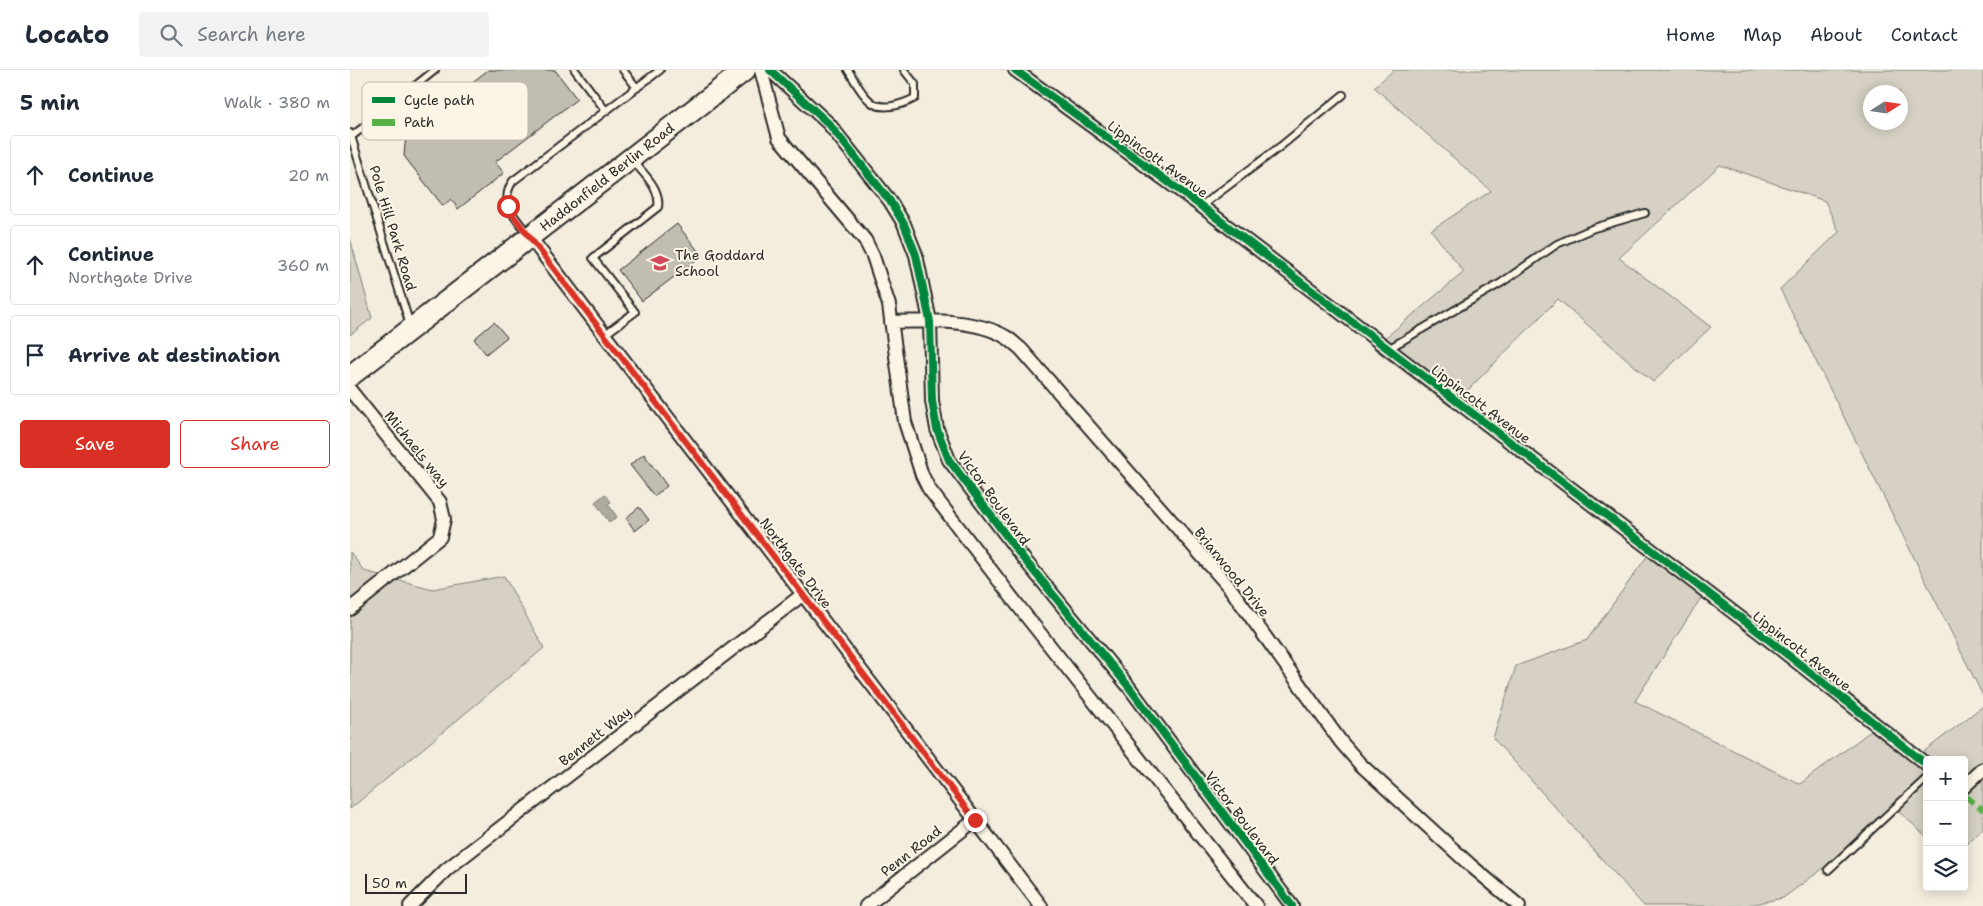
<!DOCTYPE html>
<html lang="en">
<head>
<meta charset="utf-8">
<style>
	:root { --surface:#fff; --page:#f2f2f3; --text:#1f2937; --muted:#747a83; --line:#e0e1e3; --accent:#d93025 }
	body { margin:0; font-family:"Shantell Sans",sans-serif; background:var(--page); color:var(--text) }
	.controls { position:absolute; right:15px; bottom:15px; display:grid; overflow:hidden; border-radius:5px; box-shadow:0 2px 12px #0003 }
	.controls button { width:45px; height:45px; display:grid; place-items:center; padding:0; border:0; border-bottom:1px solid var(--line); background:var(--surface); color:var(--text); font:25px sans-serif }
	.compass { position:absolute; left:1513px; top:15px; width:45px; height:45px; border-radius:50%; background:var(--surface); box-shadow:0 2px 12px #0003; rotate:78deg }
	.scale { position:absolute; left:15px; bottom:12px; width:102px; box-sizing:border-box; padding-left:5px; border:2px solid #2b2b2b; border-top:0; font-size:14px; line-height:18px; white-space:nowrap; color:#2b2b2b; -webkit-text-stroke:4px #fcf5e5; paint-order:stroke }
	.stop { position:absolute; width:15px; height:15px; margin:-11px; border:4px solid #d93025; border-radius:50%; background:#fff }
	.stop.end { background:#d93025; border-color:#fff; box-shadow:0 1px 5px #0008 }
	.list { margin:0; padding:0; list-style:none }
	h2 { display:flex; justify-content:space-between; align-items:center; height:65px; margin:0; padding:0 20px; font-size:21px }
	h2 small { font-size:16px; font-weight:400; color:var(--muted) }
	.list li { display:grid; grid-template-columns:32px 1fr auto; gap:15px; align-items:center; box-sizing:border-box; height:80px; margin:0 10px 10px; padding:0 10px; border:1px solid var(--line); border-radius:5px }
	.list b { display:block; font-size:19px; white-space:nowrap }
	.list p { margin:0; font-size:16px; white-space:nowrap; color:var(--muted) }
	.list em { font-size:16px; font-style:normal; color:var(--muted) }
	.actions { display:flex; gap:10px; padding:15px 20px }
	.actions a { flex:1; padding:11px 0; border:1px solid var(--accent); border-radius:5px; text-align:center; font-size:18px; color:var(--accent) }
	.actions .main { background:var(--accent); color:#fff }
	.icon { flex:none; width:28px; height:28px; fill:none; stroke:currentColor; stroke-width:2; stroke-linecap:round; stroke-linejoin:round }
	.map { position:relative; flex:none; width:1633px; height:836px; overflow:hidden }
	header { display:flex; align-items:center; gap:30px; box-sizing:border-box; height:70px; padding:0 25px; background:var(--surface); border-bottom:1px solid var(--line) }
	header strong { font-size:24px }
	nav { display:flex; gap:28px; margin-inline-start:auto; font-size:18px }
	.search { width:350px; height:45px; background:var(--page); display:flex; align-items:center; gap:12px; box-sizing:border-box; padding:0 18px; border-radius:5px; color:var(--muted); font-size:19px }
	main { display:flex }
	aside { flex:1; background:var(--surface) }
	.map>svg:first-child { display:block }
</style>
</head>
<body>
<header>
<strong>Locato</strong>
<div class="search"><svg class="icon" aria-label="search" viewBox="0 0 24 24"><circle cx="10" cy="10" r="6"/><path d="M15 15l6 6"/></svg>Search here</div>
<nav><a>Home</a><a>Map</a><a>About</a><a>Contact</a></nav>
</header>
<main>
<aside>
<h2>5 min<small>Walk · 380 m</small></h2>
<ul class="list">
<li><svg class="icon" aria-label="ahead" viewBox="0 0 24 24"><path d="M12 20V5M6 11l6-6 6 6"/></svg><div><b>Continue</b></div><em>20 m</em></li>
<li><svg class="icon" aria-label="ahead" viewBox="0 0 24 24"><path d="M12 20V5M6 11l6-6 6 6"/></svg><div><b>Continue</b><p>Northgate Drive</p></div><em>360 m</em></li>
<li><svg class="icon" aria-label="arrive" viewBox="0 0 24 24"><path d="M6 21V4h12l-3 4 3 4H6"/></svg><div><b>Arrive at destination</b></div></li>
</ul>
<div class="actions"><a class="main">Save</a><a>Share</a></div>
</aside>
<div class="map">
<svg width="1633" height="836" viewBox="0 0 1633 836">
	<rect width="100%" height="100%" fill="#f4edde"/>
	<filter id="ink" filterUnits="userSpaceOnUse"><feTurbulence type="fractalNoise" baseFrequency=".02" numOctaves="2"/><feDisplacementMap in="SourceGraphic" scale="10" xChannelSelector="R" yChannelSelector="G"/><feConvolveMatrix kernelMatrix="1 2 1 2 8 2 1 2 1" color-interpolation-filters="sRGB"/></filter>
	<g filter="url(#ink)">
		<!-- green -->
		<path fill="#d6d1c4" stroke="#807e78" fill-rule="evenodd" d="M1044 0H1633V626L1430 219 1489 162 1475 131 1370 95 1269 188 1361 257 1303 312 1208 229 1101 337 1023 278 1114 202 1081 160 1141 121 1024 17ZM1520 22H1550V52H1520Z
			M0 168 22 248 0 265Z
			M0 482 14 501 83 519 154 506 194 578 0 739Z
			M1298 485 1354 523 1285 631 1450 714 1530 654 1567 687 1633 636V759L1614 776V690H1577V767L1545 738 1493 784 1433 828 1394 836H1294L1143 668 1166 596 1237 570Z"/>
		<!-- water -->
		<path fill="#afaaa0" stroke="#7a7771" d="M255 424 261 432 258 434 267 447 259 452 245 432Z"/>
		<!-- building -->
		<path fill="#c2bdb1" stroke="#2b2b2b" d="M138 0H205L227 29 145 92 154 103 108 139 101 129 93 136 54 86 56 64Z
			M327 154 352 186 292 231 268 200Z
			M144 252 157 267 136 284 124 269Z
			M294 384 317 416 304 426 280 395Z
			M289 437 299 450 285 461 276 448Z"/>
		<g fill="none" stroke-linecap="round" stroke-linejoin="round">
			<!-- service casing -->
			<g stroke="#2b2b2b" stroke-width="10">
				<path id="service" d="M225 0 256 41
					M273 0 287 18
					M498 0C504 9 510 22 519 30 530 42 552 35 565 28V14L554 0
					M0 63 60 255
					M1 67 85 0
					M851 136 931 76 993 25
					M179 165C166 149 148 132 163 111L310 0
					M254 265 285 242 243 188 308 137C311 119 294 104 283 91
					M1038 279 1151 213 1207 174 1244 158 1295 143
					M1478 800 1577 708"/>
			</g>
			<!-- minor casing -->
			<g stroke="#2b2b2b" stroke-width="16">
				<path id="minor" d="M411 0 429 68 515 170 523 186 539 235 555 352 572 405 579 419 673 542 906 836
					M420 0 479 54 540 131 554 154 566 185 580 251 582 331 587 359 599 390 673 488 779 617 942 836
					M665 0 851 136 1409 562 1577 695
					M179 166 691 836
					M541 252C576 251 624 248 656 267 661 270 666 275 671 279L880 518 991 672 1010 694 1119 794 1169 836
					M0 320 90 432 94 449 90 467 0 539
					M1614 717 1633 699
					M60 836 97 799 452 525
					M516 836 625 750"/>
			</g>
			<!-- primary casing -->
			<g stroke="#2b2b2b" stroke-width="24">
				<path id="primary" d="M0 306 395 0"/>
			</g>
			<!-- service -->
			<use href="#service" stroke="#fcf5e5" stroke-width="6"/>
			<!-- minor -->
			<use href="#minor" stroke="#fcf5e5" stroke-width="12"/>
			<!-- primary -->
			<use href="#primary" stroke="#fcf5e5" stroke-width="20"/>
			<!-- quiet -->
			<path stroke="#56b246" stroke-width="6" stroke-dasharray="12 6" stroke-linecap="butt" d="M1614 725 1633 740"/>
			<!-- cycleway casing -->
			<g stroke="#fcf5e5" stroke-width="11">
				<path id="cycleway" d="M420 0 479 54 540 131 554 154 566 185 580 251 582 331 587 359 599 390 673 488 779 617 942 836
					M665 0 851 136 1409 562 1577 695"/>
			</g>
			<!-- cycleway -->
			<use href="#cycleway" stroke="#00873e" stroke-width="8"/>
		</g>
	</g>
	<g fill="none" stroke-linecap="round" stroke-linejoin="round" filter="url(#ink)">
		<!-- route -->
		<path stroke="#d93025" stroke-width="6" d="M158 136 162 144 625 750"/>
	</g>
	<!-- icons -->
	<defs>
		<g id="school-bare" transform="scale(1.5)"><path d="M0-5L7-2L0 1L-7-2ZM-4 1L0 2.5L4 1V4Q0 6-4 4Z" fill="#d1495b" stroke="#fcf5e5" stroke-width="2.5" paint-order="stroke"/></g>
	</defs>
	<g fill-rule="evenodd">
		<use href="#school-bare" x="310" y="193"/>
	</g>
	<g text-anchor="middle" stroke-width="4" stroke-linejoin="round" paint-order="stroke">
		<!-- street labels -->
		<g font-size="14" fill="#2b2b2b" stroke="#fcf5e5">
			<text transform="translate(808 89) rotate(36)" y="5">Lippincott Avenue</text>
			<text transform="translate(257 107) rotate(-38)" y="5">Haddonfield Berlin Road</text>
			<text transform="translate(43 158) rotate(73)" y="5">Pole Hill Park Road</text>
			<text transform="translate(1131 334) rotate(37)" y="5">Lippincott Avenue</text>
			<text transform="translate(67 379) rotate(51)" y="5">Michaels way</text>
			<text transform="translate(644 428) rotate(54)" y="5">Victor Boulevard</text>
			<text transform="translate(446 493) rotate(53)" y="5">Northgate Drive</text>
			<text transform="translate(882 502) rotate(51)" y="5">Briarwood Drive</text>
			<text transform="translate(1452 581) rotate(38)" y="5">Lippincott Avenue</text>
			<text transform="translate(245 666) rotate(-38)" y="5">Bennett Way</text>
			<text transform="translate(892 748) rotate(53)" y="5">Victor Boulevard</text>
			<text transform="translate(561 781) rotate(-38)" y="5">Penn Road</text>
		</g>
		<!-- poi labels -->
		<g font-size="14" fill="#2b2b2b" stroke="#fcf5e5" text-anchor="start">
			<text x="325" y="190">The Goddard<tspan x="325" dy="16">School</tspan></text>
		</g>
	</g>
	<!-- legend -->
	<rect x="12" y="12" width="166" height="58" rx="8" fill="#fcf5e5" stroke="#bdb8ad" stroke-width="1"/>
	<rect x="22" y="27" width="23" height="6" fill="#00873e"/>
	<rect x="22" y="49" width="23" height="7" fill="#56b246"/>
	<g font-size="14" fill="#2b2b2b">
		<text x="54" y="35">Cycle path</text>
		<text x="54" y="57">Path</text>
	</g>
</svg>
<div class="controls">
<button>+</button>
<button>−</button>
<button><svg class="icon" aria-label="layers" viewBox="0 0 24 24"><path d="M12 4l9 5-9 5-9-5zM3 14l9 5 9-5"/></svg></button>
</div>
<svg class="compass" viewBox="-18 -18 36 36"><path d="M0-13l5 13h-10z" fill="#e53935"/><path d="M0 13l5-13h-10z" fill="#747a83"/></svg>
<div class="scale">50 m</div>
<div class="stop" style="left:158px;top:136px"></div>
<div class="stop end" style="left:625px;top:750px"></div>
</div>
</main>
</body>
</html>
